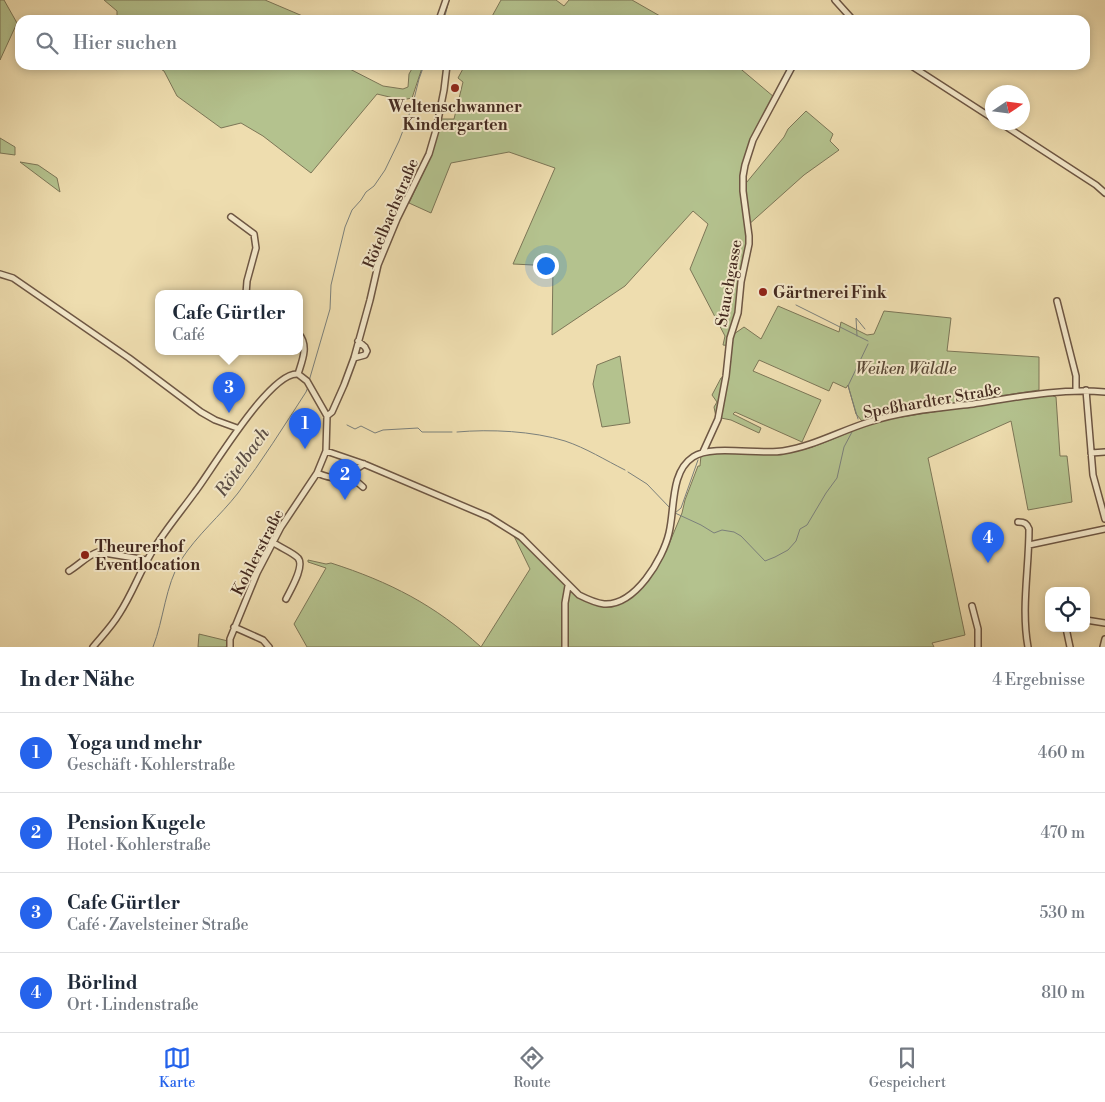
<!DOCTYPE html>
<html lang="de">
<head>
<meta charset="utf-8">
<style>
	:root { --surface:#fff; --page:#f6f6f7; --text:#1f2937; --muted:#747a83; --line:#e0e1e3; --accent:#2563eb }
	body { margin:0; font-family:"Libre Bodoni",serif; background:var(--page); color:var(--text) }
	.controls { position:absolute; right:15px; bottom:15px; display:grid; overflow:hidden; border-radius:10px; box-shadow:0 2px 8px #0003 }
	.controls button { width:45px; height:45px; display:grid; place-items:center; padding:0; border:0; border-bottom:1px solid var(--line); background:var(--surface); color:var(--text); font:25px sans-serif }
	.compass { position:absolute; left:985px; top:85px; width:45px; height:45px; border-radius:50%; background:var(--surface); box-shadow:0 2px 8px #0003; rotate:77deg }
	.you { position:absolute; left:545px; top:265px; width:18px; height:18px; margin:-12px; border:4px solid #fff; border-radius:50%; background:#1a73e8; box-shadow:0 0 0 8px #1a73e833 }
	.badge { display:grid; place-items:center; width:32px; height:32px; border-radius:50%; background:var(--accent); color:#fff; font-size:16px; font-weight:700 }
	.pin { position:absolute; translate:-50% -41px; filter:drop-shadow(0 1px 2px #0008) }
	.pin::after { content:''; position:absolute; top:26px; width:18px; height:15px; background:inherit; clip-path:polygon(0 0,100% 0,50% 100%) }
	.popup { position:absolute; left:155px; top:290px; width:148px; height:65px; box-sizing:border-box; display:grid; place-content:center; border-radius:10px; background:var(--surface); filter:drop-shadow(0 1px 4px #0005); font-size:16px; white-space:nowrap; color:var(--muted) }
	.popup b { font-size:19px; color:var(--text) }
	.popup::after { content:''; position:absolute; left:50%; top:100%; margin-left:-10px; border:10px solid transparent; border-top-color:var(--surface) }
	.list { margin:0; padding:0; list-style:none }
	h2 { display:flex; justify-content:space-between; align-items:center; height:65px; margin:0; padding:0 20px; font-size:21px }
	h2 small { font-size:16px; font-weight:400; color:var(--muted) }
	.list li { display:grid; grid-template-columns:32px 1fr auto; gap:15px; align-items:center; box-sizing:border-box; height:80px; padding:0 20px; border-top:1px solid var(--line) }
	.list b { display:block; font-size:19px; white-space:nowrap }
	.list p { margin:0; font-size:16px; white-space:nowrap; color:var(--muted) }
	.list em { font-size:16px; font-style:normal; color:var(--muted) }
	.icon { flex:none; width:28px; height:28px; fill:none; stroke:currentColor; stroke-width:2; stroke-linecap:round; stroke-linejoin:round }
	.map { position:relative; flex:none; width:1105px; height:647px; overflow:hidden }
	.search { position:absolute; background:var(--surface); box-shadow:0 2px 8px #0003; left:15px; right:15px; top:15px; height:55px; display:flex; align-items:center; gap:12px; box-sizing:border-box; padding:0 18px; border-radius:15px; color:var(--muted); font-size:19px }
	.sheet { height:385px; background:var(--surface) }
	nav { display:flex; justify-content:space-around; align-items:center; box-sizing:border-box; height:70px; border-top:1px solid var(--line); background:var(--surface); font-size:14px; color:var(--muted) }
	nav a { display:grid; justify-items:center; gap:2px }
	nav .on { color:var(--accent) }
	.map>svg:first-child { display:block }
</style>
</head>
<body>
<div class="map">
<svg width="1105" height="647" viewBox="0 0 1105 647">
	<rect width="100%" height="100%" fill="#eeddaf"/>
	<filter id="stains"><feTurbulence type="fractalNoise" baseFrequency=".004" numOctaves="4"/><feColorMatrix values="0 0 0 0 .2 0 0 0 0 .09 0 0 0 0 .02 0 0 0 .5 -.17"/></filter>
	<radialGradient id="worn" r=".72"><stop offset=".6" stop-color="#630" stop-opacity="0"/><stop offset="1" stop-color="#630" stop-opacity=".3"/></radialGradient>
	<!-- green -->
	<path fill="#b4c28e" stroke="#7c7657" d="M0 0H4L17 23 0 60Z
		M104 0H265L312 20H117V11Z
		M501 0H556L564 6 569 0H632L667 20H490Z
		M154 65H342L383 86 403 89 408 87 409 74 414 65H423L412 98 402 100 377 94 311 173 263 136 241 123 221 128 177 96 164 71Z
		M465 65H736L774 97 752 140 742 188 784 137 788 129 806 111 833 134 830 141 839 150 804 175 747 226V244L738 281 734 334 744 327 761 339 778 306 839 332 841 322 867 335 874 334 884 311 951 318 947 351 1039 357V390L940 405 862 421 856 414 848 385 846 388 833 382 829 391 759 360 753 371 821 400 802 442 735 412 733 414 761 428 759 433 731 420 716 417 714 407 717 402 712 395 721 378 728 376 732 346 723 345 725 336 690 269 708 224 693 211 625 286 552 335 553 266 513 264 555 168 509 152 451 163 431 213 409 203 432 154 441 119H454L463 82 458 78Z
		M0 138 15 147V155L0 153Z
		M20 162 38 165 57 178 60 192Z
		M620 356 630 423 602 427 593 384 597 365Z
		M1049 394 1056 397 1060 456H1067L1072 502 1028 510 1011 421 928 458 965 635 932 643 934 647H307L294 624 326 568 308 562V560L326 564 331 563C390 582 435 605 481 647L530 569 512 532 539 555 563 583 578 596 590 602 620 603 629 599 644 584 669 544 682 513 685 500 698 466H700L701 455C734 450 768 459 802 450 829 443 854 428 882 420Z
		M199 634 228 641 226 647H198Z"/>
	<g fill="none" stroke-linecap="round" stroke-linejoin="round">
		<!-- stream -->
		<path stroke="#7b807b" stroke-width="1" d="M444 20 449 0
			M796 305 868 341
			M857 336 856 318 865 329
			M309 381 330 309 331 285 345 227 352 210 361 200 366 192 374 186 385 170 399 141 412 107 419 79 424 65
			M858 419 848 386 868 344
			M347 425 355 429 361 426 375 433 383 430 418 428 422 432H452
			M457 432C490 429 533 431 565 441 586 448 605 460 625 470
			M628 472 647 484 670 508
			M675 513 701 525 714 533 722 530 734 532 741 536 765 561 775 557 788 550 796 541 800 529 807 525 826 493 837 478 844 447 852 432
			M675 513 681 508 698 460
			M153 647C164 619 165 586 181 560 197 535 220 516 238 493 262 461 284 426 306 392L308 387"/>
		<!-- minor casing -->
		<g stroke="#6e5744" stroke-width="8">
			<path id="minor" d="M835 0 853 20
				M439 20 446 0
				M910 65 992 118
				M999 122 1096 185 1105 193
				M231 217 254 234 256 248 247 281 246 294
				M0 274 13 278 129 358 201 412 215 420 237 428
				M1057 301 1076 376V391
				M354 358 365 355 367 351 365 347 358 341
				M298 374C302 361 309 346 299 334
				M1086 390 1093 475 1105 519
				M327 416 332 412 344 385 354 358 370 300 378 265 397 219 429 154 436 130 444 90 447 65
				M326 451 364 464 489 517 521 537 579 595C587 599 595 603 604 604 635 606 663 559 669 533 675 509 670 472 693 457 711 444 759 455 783 451 814 446 840 431 869 422 902 411 939 408 973 404 1017 397 1061 388 1105 392
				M703 452 718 419 726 376 730 338 738 313 741 282 749 244V236L743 191V176L745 165 753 140 762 123 793 65
				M1091 453 1105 452
				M317 473C341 483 343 477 364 464
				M348 474 363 487
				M1018 522C1025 522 1027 524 1029 529 1029 569 1021 608 1028 647
				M274 543C281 548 292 552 298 558 305 566 291 589 286 599
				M1029 545 1105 529
				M69 571C79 565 88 555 98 552L147 560
				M972 606 978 629V647
				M1086 620 1105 623
				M234 627 263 640 269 647
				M1066 628 1070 647
				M93 647C102 636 112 626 119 614 133 593 141 568 155 547 167 528 182 510 195 492 212 470 270 371 298 374L307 381 327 416 326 451 317 473 281 527 257 573 230 639V647
				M565 647V603L568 586
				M1103 647 1105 639"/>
		</g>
		<!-- minor -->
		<use href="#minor" stroke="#f4e9cb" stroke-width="5"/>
	</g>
	<!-- markers -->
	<g fill="#8f2418" stroke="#f4e9cb" stroke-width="2">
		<circle cx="455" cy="88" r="5"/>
		<circle cx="763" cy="292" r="5"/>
		<circle cx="85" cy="555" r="5"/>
	</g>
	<g text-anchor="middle" stroke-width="4" stroke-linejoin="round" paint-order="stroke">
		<!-- poi labels -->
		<g font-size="16" font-weight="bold" fill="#442a20" stroke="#f4e9cb" text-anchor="start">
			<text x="455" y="112" text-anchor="middle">Weltenschwanner<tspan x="455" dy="18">Kindergarten</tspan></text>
			<text x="773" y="298">Gärtnerei Fink</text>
			<text x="95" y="552">Theurerhof<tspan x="95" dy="18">Eventlocation</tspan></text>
		</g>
		<!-- street labels -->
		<g font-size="16" fill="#442a20" stroke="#f4e9cb">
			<text transform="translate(390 213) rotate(-67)" y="6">Rötelbachstraße</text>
			<text transform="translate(728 283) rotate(-80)" y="6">Stauchgasse</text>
			<text transform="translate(932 400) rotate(-10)" y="6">Speßhardter Straße</text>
			<text transform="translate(257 552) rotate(-63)" y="6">Kohlerstraße</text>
		</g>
		<!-- park labels -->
		<g font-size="16" font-style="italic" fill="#5a4836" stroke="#f4e9cb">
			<text x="906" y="374">Weiken Wäldle</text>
		</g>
		<!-- water labels -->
		<g font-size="18" font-style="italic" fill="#5b4e46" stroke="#f4e9cb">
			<text transform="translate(242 462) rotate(-55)" y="6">Rötelbach</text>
		</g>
	</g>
	<rect width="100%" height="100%" filter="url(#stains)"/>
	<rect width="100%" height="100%" fill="url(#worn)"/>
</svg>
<div class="controls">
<button><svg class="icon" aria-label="locate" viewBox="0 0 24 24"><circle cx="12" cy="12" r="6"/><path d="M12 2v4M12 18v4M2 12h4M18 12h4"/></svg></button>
</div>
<svg class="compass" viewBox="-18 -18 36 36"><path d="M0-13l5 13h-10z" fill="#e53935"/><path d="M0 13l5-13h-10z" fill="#747a83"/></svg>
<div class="you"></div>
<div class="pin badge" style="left:305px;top:449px">1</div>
<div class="pin badge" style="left:345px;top:500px">2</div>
<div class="pin badge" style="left:229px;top:413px">3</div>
<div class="popup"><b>Cafe Gürtler</b>Café</div>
<div class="pin badge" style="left:988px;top:563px">4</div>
<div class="search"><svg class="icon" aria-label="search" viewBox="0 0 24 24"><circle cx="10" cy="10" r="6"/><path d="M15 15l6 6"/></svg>Hier suchen</div>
</div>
<section class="sheet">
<h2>In der Nähe<small>4 Ergebnisse</small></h2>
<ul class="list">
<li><span class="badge">1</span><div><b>Yoga und mehr</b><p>Geschäft · Kohlerstraße</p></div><em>460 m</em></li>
<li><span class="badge">2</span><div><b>Pension Kugele</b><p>Hotel · Kohlerstraße</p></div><em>470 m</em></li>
<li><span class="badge">3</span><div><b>Cafe Gürtler</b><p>Café · Zavelsteiner Straße</p></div><em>530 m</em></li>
<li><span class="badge">4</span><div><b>Börlind</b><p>Ort · Lindenstraße</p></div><em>810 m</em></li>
</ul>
</section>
<nav>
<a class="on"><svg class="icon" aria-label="map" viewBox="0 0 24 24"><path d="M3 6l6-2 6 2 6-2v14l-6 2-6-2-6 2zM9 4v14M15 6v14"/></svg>Karte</a>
<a><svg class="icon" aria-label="directions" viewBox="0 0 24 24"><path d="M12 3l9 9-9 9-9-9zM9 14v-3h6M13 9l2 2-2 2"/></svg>Route</a>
<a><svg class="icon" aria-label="saved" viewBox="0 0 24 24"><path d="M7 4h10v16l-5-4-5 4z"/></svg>Gespeichert</a>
</nav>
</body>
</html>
